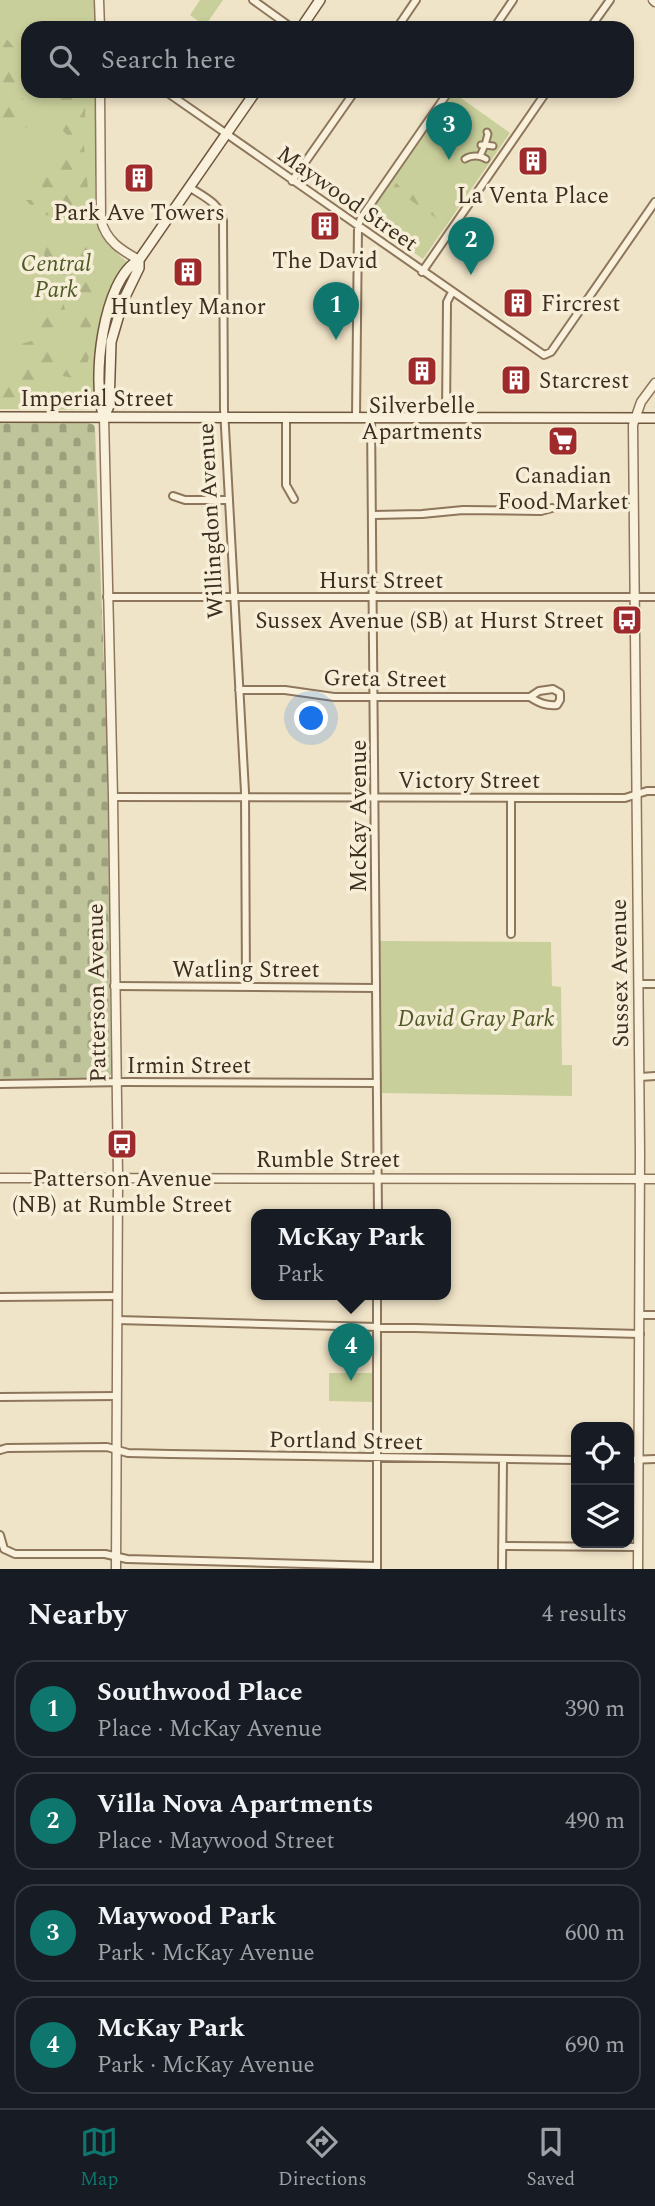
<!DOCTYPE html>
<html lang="en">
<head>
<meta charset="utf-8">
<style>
	:root { --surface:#171b24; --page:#20242c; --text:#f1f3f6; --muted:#9ea1a6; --line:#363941; --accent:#0f766e }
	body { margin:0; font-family:Spectral,serif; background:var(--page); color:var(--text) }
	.controls { position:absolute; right:21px; bottom:21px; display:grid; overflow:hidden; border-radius:14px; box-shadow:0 4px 10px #0003 }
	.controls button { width:63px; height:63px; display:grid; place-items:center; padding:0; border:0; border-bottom:2px solid var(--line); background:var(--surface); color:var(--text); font:35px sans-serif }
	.you { position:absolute; left:312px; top:719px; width:24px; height:24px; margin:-18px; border:5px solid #fff; border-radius:50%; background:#1a73e8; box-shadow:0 0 0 10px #1a73e833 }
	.badge { display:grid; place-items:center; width:46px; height:46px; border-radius:50%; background:var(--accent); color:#fff; font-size:23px; font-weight:700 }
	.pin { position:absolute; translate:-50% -58px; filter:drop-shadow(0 2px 4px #0008) }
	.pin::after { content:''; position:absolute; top:37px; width:24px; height:21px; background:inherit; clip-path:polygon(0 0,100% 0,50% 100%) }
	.popup { position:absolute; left:251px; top:1209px; width:200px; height:91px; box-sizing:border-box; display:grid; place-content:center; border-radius:14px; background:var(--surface); filter:drop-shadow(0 2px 5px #0005); font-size:23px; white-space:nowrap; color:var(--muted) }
	.popup b { font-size:26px; color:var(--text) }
	.popup::after { content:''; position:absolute; left:50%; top:100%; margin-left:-14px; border:14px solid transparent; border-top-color:var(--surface) }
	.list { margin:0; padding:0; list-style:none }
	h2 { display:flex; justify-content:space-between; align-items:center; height:91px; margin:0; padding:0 28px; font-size:30px }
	h2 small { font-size:23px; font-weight:400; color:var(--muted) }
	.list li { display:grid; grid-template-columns:46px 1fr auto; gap:21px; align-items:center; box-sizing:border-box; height:98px; margin:0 14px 14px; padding:0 14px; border:2px solid var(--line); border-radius:21px }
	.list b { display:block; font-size:26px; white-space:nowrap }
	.list p { margin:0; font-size:23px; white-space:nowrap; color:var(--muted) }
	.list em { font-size:23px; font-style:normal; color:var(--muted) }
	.icon { flex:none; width:38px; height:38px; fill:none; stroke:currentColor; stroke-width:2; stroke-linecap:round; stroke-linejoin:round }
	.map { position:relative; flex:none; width:655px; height:1569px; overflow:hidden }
	.search { position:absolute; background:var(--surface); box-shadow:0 4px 10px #0003; left:21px; right:21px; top:21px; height:77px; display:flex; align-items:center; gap:18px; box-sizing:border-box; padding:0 24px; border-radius:21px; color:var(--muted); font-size:26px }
	.sheet { height:539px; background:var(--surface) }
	nav { display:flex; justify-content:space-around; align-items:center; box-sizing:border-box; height:98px; border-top:2px solid var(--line); background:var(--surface); font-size:19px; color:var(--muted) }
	nav a { display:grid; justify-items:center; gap:4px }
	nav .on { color:var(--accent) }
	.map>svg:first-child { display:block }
</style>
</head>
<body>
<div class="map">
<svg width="655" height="1569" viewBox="0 0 655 1569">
	<defs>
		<pattern id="forest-firs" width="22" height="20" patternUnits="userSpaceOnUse" patternTransform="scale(1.75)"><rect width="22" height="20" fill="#c9cf9b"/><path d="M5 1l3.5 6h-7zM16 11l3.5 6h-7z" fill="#aeb285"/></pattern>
		<pattern id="cemetery-stones" width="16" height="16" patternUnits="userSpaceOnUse" patternTransform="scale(1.75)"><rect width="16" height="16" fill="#bfc49a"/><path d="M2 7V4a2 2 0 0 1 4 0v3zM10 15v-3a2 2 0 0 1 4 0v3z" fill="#9ca07d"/></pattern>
	</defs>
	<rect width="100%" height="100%" fill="#f0e4c8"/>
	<!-- green -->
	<path fill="#c9cf9b" d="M0 0H96V28H28V91H95V135L97 138V172L95 176V215L100 234 109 246 127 262V266C121 277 113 288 108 299 93 331 95 368 94 402L92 407 88 410 0 409Z
		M200 0H223L205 26 190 15Z
		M454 93 510 133 423 259 366 219Z
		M380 941 551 942 552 986 561 987 562 1065H572V1096L381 1093Z
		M329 1373H373V1402L329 1401Z"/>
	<!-- forest -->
	<path fill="url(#forest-firs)" d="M0 21 5 37 17 51 27 128 0 130Z
		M58 91H86L84 145 92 233 89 240 92 265 91 326 89 336 92 345 83 380 53 374 35 405 0 408V383L20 376 23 368 21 344 35 340 29 310 46 308 48 300 63 302 69 324 52 328 50 334 56 344 82 350 79 310 68 300 69 280 47 276 43 262 47 236 63 244 67 262H77L75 239 57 214 40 216 26 200H43L41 168 54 167 70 158 67 135 56 123Z
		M396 183 445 217 442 222 393 188Z"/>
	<!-- cemetery -->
	<path fill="url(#cemetery-stones)" d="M0 423H89L94 425 95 428 107 744 111 1074 106 1080 0 1081Z"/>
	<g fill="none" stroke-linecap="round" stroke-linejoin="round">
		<!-- pedestrian casing -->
		<g stroke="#8d765c" stroke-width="9">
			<path id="pedestrian" d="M481 145H485L488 134 487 132
				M480 156 485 145 493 146
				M465 159C471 155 480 155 486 159"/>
		</g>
		<!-- minor casing -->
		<g stroke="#8d765c" stroke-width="10">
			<path id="minor" d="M253 0 292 28
				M397 28 416 0
				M494 28 513 0
				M590 28 610 0
				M165 91 544 355 551 352 655 202
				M292 181 355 91
				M189 187C204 197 220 203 223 221L224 409 245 792 246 987
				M422 272 547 91
				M286 417V485L294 499
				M446 417 447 302 452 292
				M356 418 358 226 361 218 449 91
				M371 418 378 1215
				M173 496 185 500H228
				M373 515 422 514 463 510 541 511 552 508
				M107 597H655
				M239 690H285L334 697H530C539 703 546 706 557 705L560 700V693L553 689 539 691 530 697
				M113 797 625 798 647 791H655
				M511 798V934
				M638 984H655
				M114 986 376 988
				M640 1077 655 1076
				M0 1084 126 1082 377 1083
				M0 1297 117 1296
				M639 1315H655
				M117 1320 640 1334
				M0 1397 117 1396
				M0 1450 7 1448 107 1447 128 1453 170 1454 576 1460
				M629 1460 655 1459
				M0 1535 4 1549 15 1554H105L127 1559 377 1566
				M502 1546 638 1547
				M377 1569V1295
				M502 1569 503 1460"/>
		</g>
		<!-- tertiary casing -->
		<g stroke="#8d765c" stroke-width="11">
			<path id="tertiary" d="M99 0 100 28
				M653 0 655 2
				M100 91 101 220C106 241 121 250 139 260
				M104 417 113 797 118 1178 116 1569
				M0 1178 655 1179
				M638 1569 640 1153 633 425 641 402 655 383"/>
		</g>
		<!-- secondary casing -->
		<g stroke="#6f573f" stroke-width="12">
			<path id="secondary" d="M301 28 320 0
				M0 417 655 418
				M104 417C91 382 103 278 139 260L256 91
				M104 417 109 406 111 342 123 301 139 268V260"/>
		</g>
		<!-- pedestrian -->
		<use href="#pedestrian" stroke="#faf1dc" stroke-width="5"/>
		<!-- minor -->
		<use href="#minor" stroke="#faf1dc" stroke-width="6"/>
		<!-- tertiary -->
		<use href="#tertiary" stroke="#faf1dc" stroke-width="8"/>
		<!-- secondary -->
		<use href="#secondary" stroke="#faf1dc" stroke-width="9"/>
	</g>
	<!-- icons -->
	<defs>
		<g id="building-square" transform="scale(1.575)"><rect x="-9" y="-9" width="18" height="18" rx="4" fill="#9e2a2b" stroke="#f7eed8"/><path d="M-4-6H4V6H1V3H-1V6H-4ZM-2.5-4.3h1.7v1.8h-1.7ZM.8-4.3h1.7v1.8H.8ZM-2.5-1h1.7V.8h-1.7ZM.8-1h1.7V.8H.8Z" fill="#fff"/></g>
		<g id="supermarket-square" transform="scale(1.575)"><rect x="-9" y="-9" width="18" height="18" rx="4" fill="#9e2a2b" stroke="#f7eed8"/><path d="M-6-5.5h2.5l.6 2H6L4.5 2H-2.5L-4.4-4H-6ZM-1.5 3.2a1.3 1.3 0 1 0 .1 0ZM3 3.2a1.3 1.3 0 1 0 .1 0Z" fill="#fff"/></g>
		<g id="bus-square" transform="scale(1.575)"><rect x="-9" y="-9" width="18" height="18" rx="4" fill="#9e2a2b" stroke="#f7eed8"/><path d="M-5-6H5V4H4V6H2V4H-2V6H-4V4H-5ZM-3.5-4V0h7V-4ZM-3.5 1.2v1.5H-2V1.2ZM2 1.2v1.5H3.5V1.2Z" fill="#fff"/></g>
	</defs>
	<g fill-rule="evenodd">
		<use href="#building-square" x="533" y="161"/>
		<use href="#building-square" x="139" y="178"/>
		<use href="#building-square" x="325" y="226"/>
		<use href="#building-square" x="188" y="272"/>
		<use href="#building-square" x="518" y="303"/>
		<use href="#building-square" x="422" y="371"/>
		<use href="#building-square" x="516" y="380"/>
		<use href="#supermarket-square" x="563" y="441"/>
		<use href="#bus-square" x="627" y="620"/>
		<use href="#bus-square" x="122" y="1144"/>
	</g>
	<g text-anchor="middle" stroke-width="7" stroke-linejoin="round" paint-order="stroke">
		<!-- poi labels -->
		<g font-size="23" fill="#3d2e20" stroke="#f7eed8">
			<text x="533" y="203">La Venta Place</text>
			<text x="139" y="220">Park Ave Towers</text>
			<text x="325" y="268">The David</text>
			<text x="541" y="311" text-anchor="start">Fircrest</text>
			<text x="188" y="314">Huntley Manor</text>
			<text x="539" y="388" text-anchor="start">Starcrest</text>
			<text x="422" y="413">Silverbelle<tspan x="422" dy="26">Apartments</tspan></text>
			<text x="563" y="483">Canadian<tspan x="563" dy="26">Food Market</tspan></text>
			<text x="604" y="628" text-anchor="end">Sussex Avenue (SB) at Hurst Street</text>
			<text x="122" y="1186">Patterson Avenue<tspan x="122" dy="26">(NB) at Rumble Street</tspan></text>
		</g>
		<!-- street labels -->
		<g font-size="23" fill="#3d2e20" stroke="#f7eed8">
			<text transform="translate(348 198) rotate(35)" y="8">Maywood Street</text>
			<text x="97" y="406">Imperial Street</text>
			<text transform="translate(210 521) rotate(-93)" y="8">Willingdon Avenue</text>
			<text x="381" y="588">Hurst Street</text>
			<text transform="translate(385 678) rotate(1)" y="8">Greta Street</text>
			<text x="469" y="788">Victory Street</text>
			<text transform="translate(358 816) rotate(-90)" y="8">McKay Avenue</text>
			<text x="246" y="977">Watling Street</text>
			<text transform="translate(619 973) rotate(-91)" y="8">Sussex Avenue</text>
			<text transform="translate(96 993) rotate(-91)" y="8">Patterson Avenue</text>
			<text x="189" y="1073">Irmin Street</text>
			<text x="328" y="1167">Rumble Street</text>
			<text transform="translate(346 1440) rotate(1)" y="8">Portland Street</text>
		</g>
		<!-- park labels -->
		<g font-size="23" font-style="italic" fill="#4d5a26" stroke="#f7eed8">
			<text x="56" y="271">Central<tspan x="56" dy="26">Park</tspan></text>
			<text x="476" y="1026">David Gray Park</text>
		</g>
	</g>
</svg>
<div class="controls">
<button><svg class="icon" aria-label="locate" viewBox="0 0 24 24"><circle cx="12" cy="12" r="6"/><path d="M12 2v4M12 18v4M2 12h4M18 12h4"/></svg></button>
<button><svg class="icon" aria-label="layers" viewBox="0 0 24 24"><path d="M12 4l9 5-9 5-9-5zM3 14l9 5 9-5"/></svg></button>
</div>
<div class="you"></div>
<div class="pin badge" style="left:336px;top:340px">1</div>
<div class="pin badge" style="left:471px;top:275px">2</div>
<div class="pin badge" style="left:449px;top:160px">3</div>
<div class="pin badge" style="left:351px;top:1381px">4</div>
<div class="popup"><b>McKay Park</b>Park</div>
<div class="search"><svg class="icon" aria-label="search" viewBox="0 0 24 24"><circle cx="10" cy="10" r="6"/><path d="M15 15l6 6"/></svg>Search here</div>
</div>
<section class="sheet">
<h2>Nearby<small>4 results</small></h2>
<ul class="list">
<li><span class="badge">1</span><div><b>Southwood Place</b><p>Place · McKay Avenue</p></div><em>390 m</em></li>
<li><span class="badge">2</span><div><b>Villa Nova Apartments</b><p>Place · Maywood Street</p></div><em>490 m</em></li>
<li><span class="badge">3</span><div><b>Maywood Park</b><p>Park · McKay Avenue</p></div><em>600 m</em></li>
<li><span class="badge">4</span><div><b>McKay Park</b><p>Park · McKay Avenue</p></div><em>690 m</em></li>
</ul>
</section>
<nav>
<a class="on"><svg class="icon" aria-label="map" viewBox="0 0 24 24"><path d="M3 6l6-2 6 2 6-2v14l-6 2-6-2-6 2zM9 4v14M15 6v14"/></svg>Map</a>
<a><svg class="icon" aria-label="directions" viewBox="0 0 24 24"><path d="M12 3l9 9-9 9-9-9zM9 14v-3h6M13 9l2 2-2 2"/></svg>Directions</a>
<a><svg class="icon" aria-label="saved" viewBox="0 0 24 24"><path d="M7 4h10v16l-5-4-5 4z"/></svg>Saved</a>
</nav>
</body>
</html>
